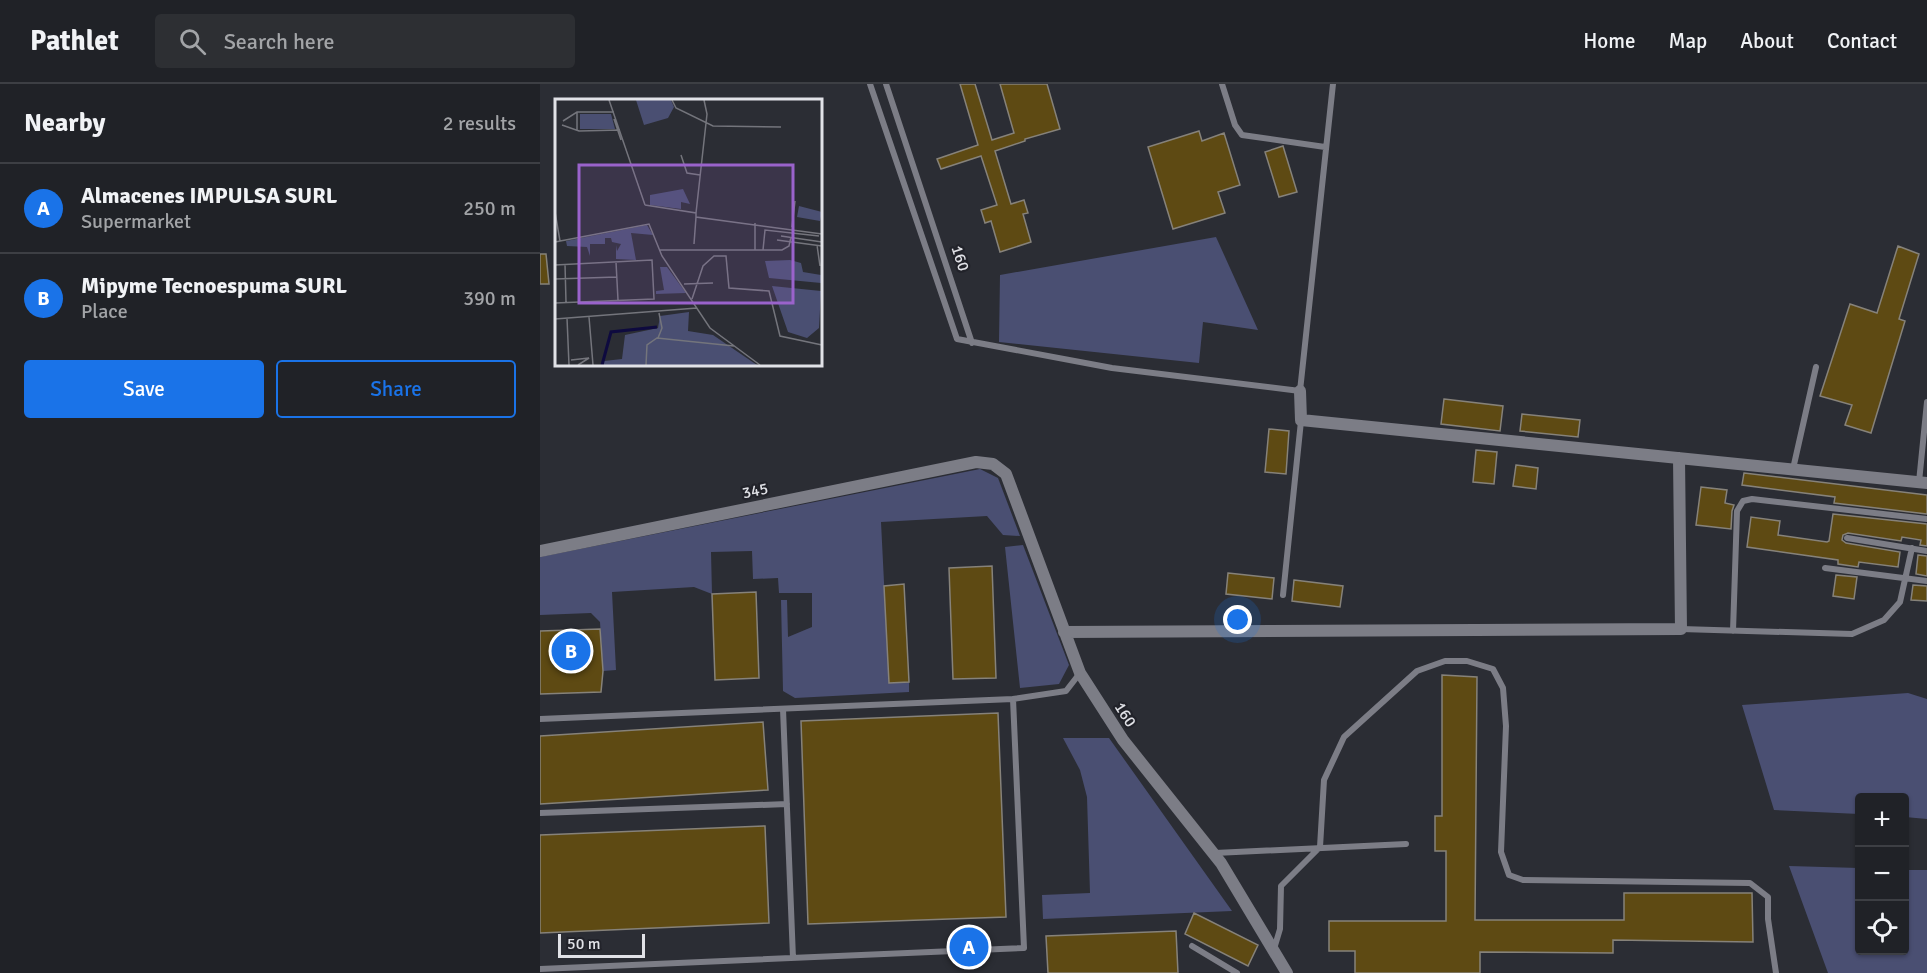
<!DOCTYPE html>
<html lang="en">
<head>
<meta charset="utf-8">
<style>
	:root { --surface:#202227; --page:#2d2f33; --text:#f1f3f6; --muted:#a2a4a7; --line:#3d3f44; --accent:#1a73e8 }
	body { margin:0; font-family:Signika,sans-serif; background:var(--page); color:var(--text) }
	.controls { position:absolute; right:18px; bottom:18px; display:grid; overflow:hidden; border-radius:6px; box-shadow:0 2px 4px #0004 }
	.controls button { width:54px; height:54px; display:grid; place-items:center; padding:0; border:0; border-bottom:2px solid var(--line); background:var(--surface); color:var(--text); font:30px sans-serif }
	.scale { position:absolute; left:18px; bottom:15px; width:87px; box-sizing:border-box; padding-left:6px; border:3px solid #e1e2e7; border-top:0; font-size:16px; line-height:21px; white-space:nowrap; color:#e1e2e7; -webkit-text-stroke:4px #22232a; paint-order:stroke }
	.you { position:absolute; left:698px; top:536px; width:21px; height:21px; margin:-15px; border:4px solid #fff; border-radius:50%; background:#1a73e8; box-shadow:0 0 0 9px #1a73e833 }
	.badge { display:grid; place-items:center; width:39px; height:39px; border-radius:50%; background:var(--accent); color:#fff; font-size:20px; font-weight:700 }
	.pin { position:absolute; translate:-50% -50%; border:3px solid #fff; box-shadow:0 2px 6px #0006 }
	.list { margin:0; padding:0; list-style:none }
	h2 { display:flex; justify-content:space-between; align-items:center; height:78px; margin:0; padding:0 24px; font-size:26px }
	h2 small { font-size:20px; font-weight:400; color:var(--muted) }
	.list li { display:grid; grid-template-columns:39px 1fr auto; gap:18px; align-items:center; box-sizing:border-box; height:90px; padding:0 24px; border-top:2px solid var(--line) }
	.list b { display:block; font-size:22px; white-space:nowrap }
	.list p { margin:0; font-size:20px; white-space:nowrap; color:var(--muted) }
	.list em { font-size:20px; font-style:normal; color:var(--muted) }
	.actions { display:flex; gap:12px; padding:18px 24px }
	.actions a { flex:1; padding:14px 0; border:2px solid var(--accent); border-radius:6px; text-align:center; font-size:21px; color:var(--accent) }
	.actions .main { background:var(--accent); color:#fff }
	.icon { flex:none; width:33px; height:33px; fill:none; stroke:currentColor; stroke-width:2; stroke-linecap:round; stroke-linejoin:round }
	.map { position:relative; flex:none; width:1387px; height:889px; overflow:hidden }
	header { display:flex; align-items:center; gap:36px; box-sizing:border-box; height:84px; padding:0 30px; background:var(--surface); border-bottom:2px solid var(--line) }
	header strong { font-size:28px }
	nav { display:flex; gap:33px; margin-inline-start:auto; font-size:21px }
	.search { width:420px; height:54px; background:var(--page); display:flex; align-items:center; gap:15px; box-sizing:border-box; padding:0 21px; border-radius:6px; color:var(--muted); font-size:22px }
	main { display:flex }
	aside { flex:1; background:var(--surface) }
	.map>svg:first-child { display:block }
</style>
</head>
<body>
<header>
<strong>Pathlet</strong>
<div class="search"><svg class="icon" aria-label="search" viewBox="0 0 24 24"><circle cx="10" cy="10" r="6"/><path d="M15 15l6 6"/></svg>Search here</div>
<nav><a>Home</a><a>Map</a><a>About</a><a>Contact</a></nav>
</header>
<main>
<aside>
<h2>Nearby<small>2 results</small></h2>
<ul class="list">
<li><span class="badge">A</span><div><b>Almacenes IMPULSA SURL</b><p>Supermarket</p></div><em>250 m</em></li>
<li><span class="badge">B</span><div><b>Mipyme Tecnoespuma SURL</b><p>Place</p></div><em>390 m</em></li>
</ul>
<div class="actions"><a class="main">Save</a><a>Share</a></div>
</aside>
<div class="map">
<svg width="1387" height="889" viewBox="0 0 1387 889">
	<rect width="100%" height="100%" fill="#2b2d34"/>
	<!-- green -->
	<path fill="#4a4f72" d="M676 153 718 246 663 238 659 279 459 258 460 191Z
		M440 385 458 394 480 452 463 451 447 432 341 438 349 599 369 598V608L255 614 243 607 241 516H247L248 553 272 543V509H239L238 494 213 495 212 467 171 468 172 510 154 503 72 508 76 586 63 587 60 538 51 529 0 531V473Z
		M483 461 529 581 519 600 480 604 465 463Z
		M1368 609 1387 615V735L1365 733 1364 714H1320L1319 730 1234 726 1202 621Z
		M523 654H569L692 827 503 835 502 811 550 809 547 713 540 686Z
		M1249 782 1319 784 1320 866H1364L1365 786H1387V889H1288Z"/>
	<!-- building -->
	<path fill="#5e4a13" stroke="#86827a" stroke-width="1.5" d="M420 0H435L452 56 474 49 460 0H507L520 45 485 55V57L455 67 471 120 484 116 488 129 483 130 491 158 460 168 451 137 445 139 441 126 457 121 441 72 401 85 397 75 438 61Z
		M659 47 662 57 684 49 700 101 678 108 685 129 633 145 608 63Z
		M743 62 757 108 739 113 725 68Z
		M1358 162 1379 170 1359 235 1365 237 1331 349 1305 341 1312 321 1280 312 1310 220 1337 229Z
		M0 170H6L9 200H0Z
		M904 315 963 322 960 347 901 340Z
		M982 330 1040 336 1038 353 980 347Z
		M729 345 749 347 746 390 725 388Z
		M936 366 957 368 954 400 933 398Z
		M976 381 998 384 996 405 973 402Z
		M1204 389 1387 411V430L1294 419 1295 413 1202 401Z
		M1161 403 1187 406 1185 419 1194 421 1192 427 1191 445 1156 441Z
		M1293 430 1387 440V462L1380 461 1381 456 1362 453 1361 457 1308 449 1303 451 1302 456 1306 459 1360 468 1358 483 1319 478 1318 483 1298 480V476L1207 463 1211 433 1240 437 1238 451 1287 458 1289 457Z
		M1378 471 1387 472V492L1376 490Z
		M452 482 456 594 413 595 409 484Z
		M688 489 734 494 732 515 686 510Z
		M1296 491 1317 493 1314 515 1293 512Z
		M754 496 803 502 800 523 752 517Z
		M364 500 369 598 349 599 344 502Z
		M1373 501 1387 502V517L1371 516Z
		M216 508 219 594 175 596 172 510Z
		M60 545 63 587 61 608 0 610V547Z
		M902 591 937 593 935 836H1084V809H1212L1213 858 1073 856V869L940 868V889H815V867H789V837H906V767H895V732H902Z
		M458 629 466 833 268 840 261 637Z
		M223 638 228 706 0 720V652Z
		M225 742 229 839 0 849V751Z
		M654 829 718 861 708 882 645 850Z
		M636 847 638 889H508L506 852Z"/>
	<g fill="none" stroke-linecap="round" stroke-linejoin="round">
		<!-- lane -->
		<path stroke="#7c7d86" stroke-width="6" d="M330 0 417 255 572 284 760 307 793 0
			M346 0 432 259
			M682 0 695 41 702 51 785 63
			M1253 385 1276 283
			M1379 398 1387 318
			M1307 454 1387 467
			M1285 484 1387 497
			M743 511 761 337
			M1141 545 1312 550 1344 536 1360 518 1372 464
			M1193 547 1197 427 1203 417 1212 415 1387 435
			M473 615 526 607 540 589
			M243 625 253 874
			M0 635 473 615 484 864 0 885
			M0 729 247 720
			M675 769 866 760
			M652 862 697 889
			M734 865 740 845 741 802 780 763 784 696 804 653 877 587 905 577H927L953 585 963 604 966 642 961 768 969 791 983 796 1210 799 1228 813V835L1236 889"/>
		<!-- street -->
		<path stroke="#7c7d86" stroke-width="12" d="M760 307 761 336 1387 399
			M0 467 436 378 453 380 466 390 540 589 583 656 681 779 747 889
			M524 548 1141 545 1139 374"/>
	</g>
	<g text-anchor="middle" stroke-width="4.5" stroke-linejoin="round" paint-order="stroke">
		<!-- street labels -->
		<g font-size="16" fill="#e1e2e7" stroke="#22232a">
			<text transform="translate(421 174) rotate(72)" y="6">160</text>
			<text transform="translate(215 406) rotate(-12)" y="6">345</text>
			<text transform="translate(586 630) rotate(57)" y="6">160</text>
		</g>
	</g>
	<!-- overview -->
	<g transform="translate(15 15)">
		<rect width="267" height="267" fill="#2b2d34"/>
		<path d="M81 1H116L119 8 113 19 89 26ZM25 15H56L60 30H25ZM128 90 135 105 126 103V110L95 106V96ZM244 107 267 113 265 122 242 118ZM92 126 98 136 76 134 81 161 61 160V146L62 152 66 145 57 143 56 139H50V145H35V157L32 148 12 147 11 142ZM235 161 246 164 248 173 266 176V184L214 179 210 162ZM105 168H112L131 194 101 195V192L109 191ZM217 187 266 192 264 229 252 239 233 233ZM134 213 133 232 158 236 202 266H49V262L67 260 70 236 103 229 105 217Z" fill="#4a4f72"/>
		<path fill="none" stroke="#0e0a3f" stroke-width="3" d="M47 266 56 233 102 228"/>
		<path fill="none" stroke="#74757c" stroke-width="1.5" d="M54 1 90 106M117 1 121 9 158 27 226 28M59 20 66 41M8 22 22 13H59M7 26 24 32 65 31M22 31V13M126 56 132 74 145 76M90 106 141 114V118L267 135M0 113 5 142M141 114 152 15 149 1M200 124V151M237 128 240 102M226 137 267 143M222 141 267 147M0 143 94 125 107 157 155 229 205 266M139 145 141 118M262 146 265 167M105 151H227L234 147 236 138M208 151 210 131 264 137M61 163 63 201M10 165 11 203M0 166 97 161 99 200 0 204M0 180 62 178M129 185 158 184M137 200 148 167 159 157H171L174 189 214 192 225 237 267 246M34 218 38 266M12 219 14 266M0 220 142 209M103 239 107 229 104 214M16 261 34 259 23 266M91 266 92 246 102 239 179 247"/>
		<path fill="#9a63cb" fill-opacity="0.15" stroke="#9a63cb" stroke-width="3" d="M24 66H238V204H24Z"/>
		<rect width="267" height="267" fill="none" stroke="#e1e2e7" stroke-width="3"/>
	</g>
</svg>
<div class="controls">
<button>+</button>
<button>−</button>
<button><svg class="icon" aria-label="locate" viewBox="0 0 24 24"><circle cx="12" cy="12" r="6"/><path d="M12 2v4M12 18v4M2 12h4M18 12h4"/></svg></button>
</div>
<div class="scale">50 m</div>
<div class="you"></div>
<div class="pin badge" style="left:429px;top:863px">A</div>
<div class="pin badge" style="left:31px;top:567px">B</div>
</div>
</main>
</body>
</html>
